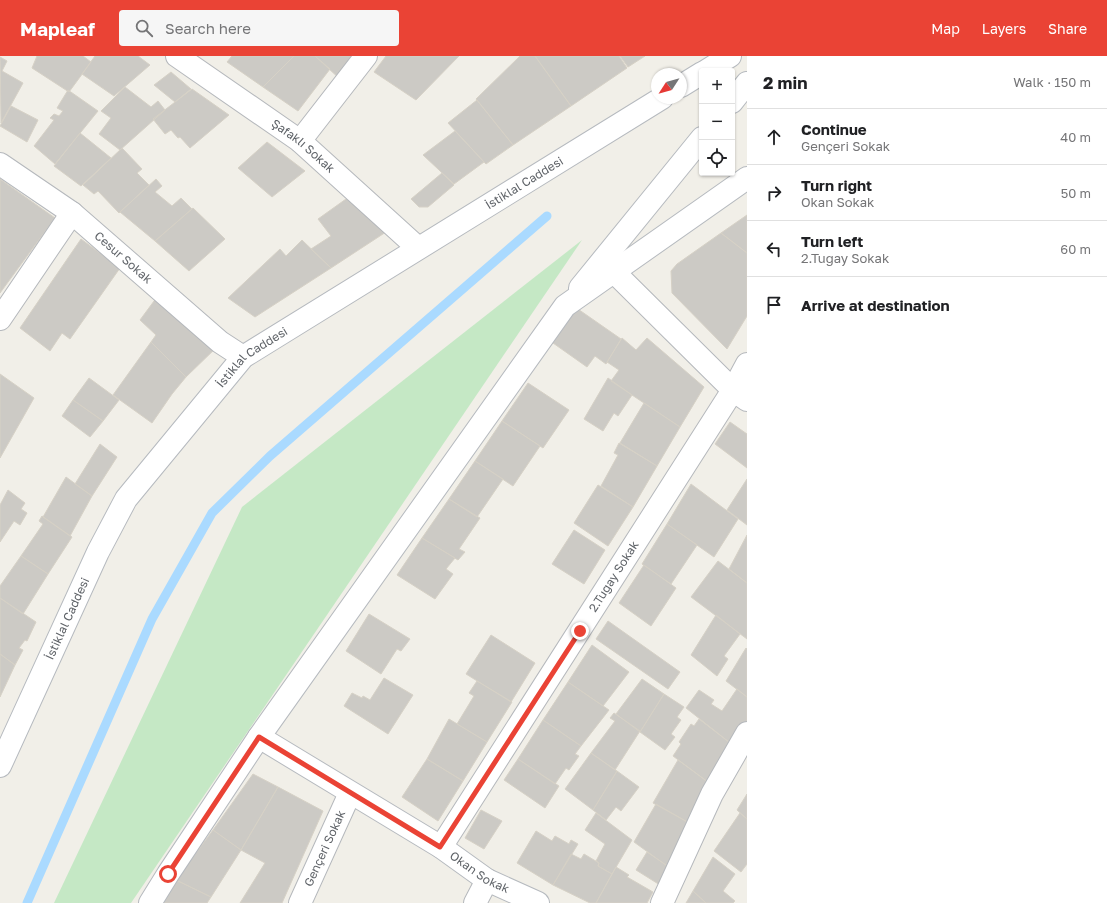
<!DOCTYPE html>
<html lang="en">
<head>
<meta charset="utf-8">
<style>
	:root { --surface:#fff; --page:#f6f6f6; --text:#202124; --muted:#757577; --line:#e0e0e0; --accent:#ea4335 }
	body { margin:0; font-family:"Golos Text",sans-serif; background:var(--page); color:var(--text) }
	.controls { position:absolute; right:12px; top:12px; display:grid; overflow:hidden; border-radius:4px; box-shadow:0 1px 3px #0004 }
	.controls button { width:36px; height:36px; display:grid; place-items:center; padding:0; border:0; border-bottom:1px solid var(--line); background:var(--surface); color:var(--text); font:20px sans-serif }
	.compass { position:absolute; left:651px; top:12px; width:36px; height:36px; border-radius:50%; background:var(--surface); box-shadow:0 1px 3px #0004; rotate:234deg }
	.stop { position:absolute; width:12px; height:12px; margin:-9px; border:3px solid #ea4335; border-radius:50%; background:#fff }
	.stop.end { background:#ea4335; border-color:#fff; box-shadow:0 1px 4px #0008 }
	.list { margin:0; padding:0; list-style:none }
	h2 { display:flex; justify-content:space-between; align-items:center; height:52px; margin:0; padding:0 16px; font-size:17px }
	h2 small { font-size:13px; font-weight:400; color:var(--muted) }
	.list li { display:grid; grid-template-columns:26px 1fr auto; gap:12px; align-items:center; box-sizing:border-box; height:56px; padding:0 16px; border-top:1px solid var(--line) }
	.list b { display:block; font-size:15px; white-space:nowrap }
	.list p { margin:0; font-size:13px; white-space:nowrap; color:var(--muted) }
	.list em { font-size:13px; font-style:normal; color:var(--muted) }
	.icon { flex:none; width:22px; height:22px; fill:none; stroke:currentColor; stroke-width:2; stroke-linecap:round; stroke-linejoin:round }
	.map { position:relative; flex:none; width:747px; height:847px; overflow:hidden }
	header { display:flex; align-items:center; gap:24px; box-sizing:border-box; height:56px; padding:0 20px; background:var(--accent); color:#fff }
	header strong { font-size:19px }
	nav { display:flex; gap:22px; margin-inline-start:auto; font-size:14px }
	.search { width:280px; height:36px; background:var(--page); display:flex; align-items:center; gap:10px; box-sizing:border-box; padding:0 14px; border-radius:4px; color:var(--muted); font-size:15px }
	main { display:flex }
	aside { flex:1; background:var(--surface) }
	.map>svg:first-child { display:block }
</style>
</head>
<body>
<header>
<strong>Mapleaf</strong>
<div class="search"><svg class="icon" aria-label="search" viewBox="0 0 24 24"><circle cx="10" cy="10" r="6"/><path d="M15 15l6 6"/></svg>Search here</div>
<nav><a>Map</a><a>Layers</a><a>Share</a></nav>
</header>
<main>
<div class="map">
<svg width="747" height="847" viewBox="0 0 747 847">
	<rect width="100%" height="100%" fill="#f1efe8"/>
	<!-- green -->
	<path fill="#c5e8c5" d="M582 184 131 847H54L242 451Z"/>
	<g fill="none" stroke-linecap="round" stroke-linejoin="round">
		<!-- stream -->
		<path stroke="#aadaff" stroke-width="9" d="M27 847 152 563 212 457 270 400 547 160"/>
	</g>
	<!-- building -->
	<path fill="#cccac5" stroke="#d6d1c6" d="M37 0H83L91 6 69 36 32 12Z
		M95 0H138L150 9 114 40 82 18Z
		M232 0H294L263 31 227 6Z
		M294 0H315L330 13 298 55 263 31Z
		M315 0H354L341 24Z
		M386 0H459L416 44 374 16Z
		M520 0H535L571 50 513 89 476 43Z
		M535 0H619L627 12 571 50Z
		M620 0H645L628 11Z
		M0 1 7 5 2 15 23 27 1 67Z
		M171 16 191 33 175 46 154 29Z
		M125 31 151 51 158 45 165 54 120 94 99 78 111 62 101 55Z
		M192 33 229 59 190 92 180 81 178 82 171 74 165 78 153 63Z
		M68 34 98 55 55 108 34 90 54 64 50 62 54 58 59 60 63 55 57 52Z
		M477 44 513 89 486 108 448 67Z
		M11 50 38 64 27 86 0 70Z
		M455 75 484 106 454 128 423 99Z
		M80 77 111 102 81 130 54 110Z
		M267 86 305 115 272 141 238 112Z
		M122 92 142 113 137 117 149 129 119 157 98 135 94 138 83 129Z
		M442 117 454 129 428 151H419L411 143Z
		M0 123 55 162 0 237Z
		M156 123 162 130 155 136 172 150 181 142 192 153 155 185 120 156Z
		M353 138 386 176 331 212 311 193 331 180 318 163Z
		M193 152 225 183 189 215 155 185Z
		M747 159V197L721 177Z
		M721 177 747 197V260L727 293 672 237 671 215 677 208Z
		M81 183 120 212 70 283 62 277 50 295 20 272Z
		M302 184 331 212 255 261 228 242 280 193 286 200Z
		M157 241 219 289 186 321 151 286 156 279 140 264Z
		M575 251 621 283 606 308 595 300 587 311 553 287 568 265 567 264Z
		M622 282 636 294 647 282 704 331 680 371 611 325 619 314 607 306Z
		M151 286 186 321 172 338 152 367 113 339Z
		M0 318 34 342 0 402Z
		M89 322 119 344 103 365 73 344Z
		M608 322 632 339 618 360 614 357 603 375 584 363Z
		M528 327 569 354 543 392 502 365Z
		M73 344 103 365 90 381 62 360Z
		M644 347 680 371 657 410 620 387Z
		M502 365 540 390 513 430 475 405Z
		M730 366 747 378V412L715 388Z
		M619 387 657 410 633 451 601 430 618 399 614 397Z
		M100 388 117 401 92 440 75 428Z
		M475 405 503 423 477 461 449 443Z
		M66 421 92 440 70 480 43 461Z
		M747 423V469L727 454Z
		M691 428 738 463 714 501 667 468Z
		M598 429 633 451 608 490 574 467Z
		M8 434 25 447 21 453 27 457 20 469 14 465 0 486V449Z
		M449 443 480 462 459 493 465 496 458 504 422 482Z
		M42 460 72 481 48 518 21 500 43 468 39 465Z
		M667 468 697 489 671 528 642 508Z
		M574 474 605 494 584 528 552 508Z
		M747 479V527L729 513Z
		M422 482 455 502 446 513 453 518 435 543 397 519Z
		M21 500 48 518 23 558 0 542V530Z
		M718 505 747 527V583L691 541Z
		M644 509 676 532 651 570 619 547Z
		M0 542 36 566 27 585 25 584 19 592 23 594 15 609 0 598Z
		M369 558 410 583 401 595 397 593 381 618 346 595Z
		M716 559 740 578 724 600 728 603 717 620 691 599Z
		M608 565 680 616 668 633 596 583Z
		M491 579 535 607 511 646 466 618Z
		M592 589 629 616 603 650 568 626Z
		M746 592 747 593V641L726 625Z
		M0 598 15 609 0 641Z
		M384 622 413 639 388 678 344 650 352 637 362 642 363 640 370 644Z
		M642 623 664 638 640 676 616 658Z
		M477 625 512 646 487 686 457 668 474 640 469 637Z
		M568 626 609 654 581 690 543 664Z
		M737 633 747 641V668L734 690 686 652 699 634 714 644 711 648 722 655Z
		M664 638 684 651 677 661 681 664 671 678 675 681 665 694 640 676Z
		M614 657 640 675 615 714 591 697 615 665 610 662Z
		M449 663 487 686 463 725 427 703Z
		M699 663 734 690 712 729 673 700 681 688 679 686 691 668 694 670Z
		M543 664 581 690 575 698 579 700 569 714 566 712 555 728 518 703Z
		M591 697 617 715 593 754 565 733Z
		M427 703 463 725 438 765 402 741Z
		M518 703 559 730 545 752 504 724Z
		M678 704 712 729 691 768 653 747Z
		M617 715 639 731 621 755 616 751 606 764 593 754Z
		M253 718 278 731 241 794 213 774Z
		M278 731 323 755 282 847H240L265 807 241 794Z
		M747 738V763L737 754Z
		M656 748 691 768 667 810 634 786Z
		M481 754 502 765 484 793 465 782Z
		M596 757 632 784 612 818 598 810 599 807 596 805 605 788 585 774Z
		M740 757 747 763V808L741 816 714 795Z
		M213 774 241 794 211 841 176 824Z
		M536 775 552 785 555 780 569 788 571 784 578 788 553 829 517 807Z
		M647 796 669 811 660 829 636 814Z
		M571 798 581 803 584 798 599 807 598 810 612 818 596 847H590L553 829Z
		M713 801 735 818 723 835 735 845 733 847H706L693 835Z
		M616 811 629 819 627 821 653 836 647 847H596Z
		M176 824 211 841 207 847H160Z
		M693 835 706 847H686Z"/>
	<g fill="none" stroke-linecap="round" stroke-linejoin="round">
		<!-- street casing -->
		<g stroke="#b5b8bc" stroke-width="24">
			<g id="street">
				<path id="s1" d="M177 0 300 85 418 192"/>
				<path d="M300 85 366 0"/>
				<path id="s2" d="M0 108 72 157 220 286 243 301"/>
				<path d="M614 216 733 334 747 344"/>
				<path d="M0 263 72 157"/>
				<path id="s3" d="M441 791 733 334 747 308"/>
				<path id="s4" d="M300 847 350 737"/>
				<path d="M475 847 487 824"/>
				<path d="M662 847 712 738 747 677"/>
			</g>
		</g>
		<!-- secondary casing -->
		<g stroke="#b6babf" stroke-width="24">
			<g id="secondary">
				<path d="M706 15 730 0"/>
				<path d="M681 30 702 17"/>
				<path d="M732 46 747 27"/>
				<path d="M580 232 702 82"/>
				<path id="s5" d="M259 681 441 791 487 824 538 847"/>
				<path id="s6" d="M0 710 98 496 126 443 243 301 662 42"/>
				<path d="M150 847 168 818 259 681 565 250 747 122"/>
			</g>
		</g>
		<!-- street -->
		<use href="#street" stroke="#fff" stroke-width="22"/>
		<!-- secondary -->
		<use href="#secondary" stroke="#fff" stroke-width="22"/>
	</g>
	<g fill="none" stroke-linecap="round" stroke-linejoin="round">
		<!-- route -->
		<path stroke="#ea4335" stroke-width="5" d="M168 818 259 681 440 791 580 575"/>
	</g>
	<g text-anchor="middle" stroke-width="3.5" stroke-linejoin="round" paint-order="stroke">
		<!-- street labels -->
		<g font-size="12" fill="#5f6368" stroke="#fff">
			<text dy="4" stroke="none"><textPath href="#s1" startOffset="155">Şafaklı Sokak</textPath></text>
			<text dy="4" stroke="none"><textPath href="#s6" startOffset="810">İstiklal Caddesi</textPath></text>
			<text dy="4" stroke="none"><textPath href="#s2" startOffset="155">Cesur Sokak</textPath></text>
			<text dy="4" stroke="none"><textPath href="#s6" startOffset="486">İstiklal Caddesi</textPath></text>
			<text dy="4" stroke="none"><textPath href="#s3" startOffset="321">2.Tugay Sokak</textPath></text>
			<text dy="4" stroke="none"><textPath href="#s6" startOffset="162">İstiklal Caddesi</textPath></text>
			<text dy="4" stroke="none"><textPath href="#s4" startOffset="60">Gençeri Sokak</textPath></text>
			<text dy="4" stroke="none"><textPath href="#s5" startOffset="259">Okan Sokak</textPath></text>
		</g>
	</g>
</svg>
<div class="controls">
<button>+</button>
<button>−</button>
<button><svg class="icon" aria-label="locate" viewBox="0 0 24 24"><circle cx="12" cy="12" r="6"/><path d="M12 2v4M12 18v4M2 12h4M18 12h4"/></svg></button>
</div>
<svg class="compass" viewBox="-18 -18 36 36"><path d="M0-13l5 13h-10z" fill="#e53935"/><path d="M0 13l5-13h-10z" fill="#757577"/></svg>
<div class="stop" style="left:168px;top:818px"></div>
<div class="stop end" style="left:580px;top:575px"></div>
</div>
<aside>
<h2>2 min<small>Walk · 150 m</small></h2>
<ul class="list">
<li><svg class="icon" aria-label="ahead" viewBox="0 0 24 24"><path d="M12 20V5M6 11l6-6 6 6"/></svg><div><b>Continue</b><p>Gençeri Sokak</p></div><em>40 m</em></li>
<li><svg class="icon" aria-label="right" viewBox="0 0 24 24"><path d="M7 20v-9h11M14 6l5 5-5 5"/></svg><div><b>Turn right</b><p>Okan Sokak</p></div><em>50 m</em></li>
<li><svg class="icon" aria-label="left" viewBox="0 0 24 24"><path d="M17 20v-9H6M10 6l-5 5 5 5"/></svg><div><b>Turn left</b><p>2.Tugay Sokak</p></div><em>60 m</em></li>
<li><svg class="icon" aria-label="arrive" viewBox="0 0 24 24"><path d="M6 21V4h12l-3 4 3 4H6"/></svg><div><b>Arrive at destination</b></div></li>
</ul>
</aside>
</main>
</body>
</html>
